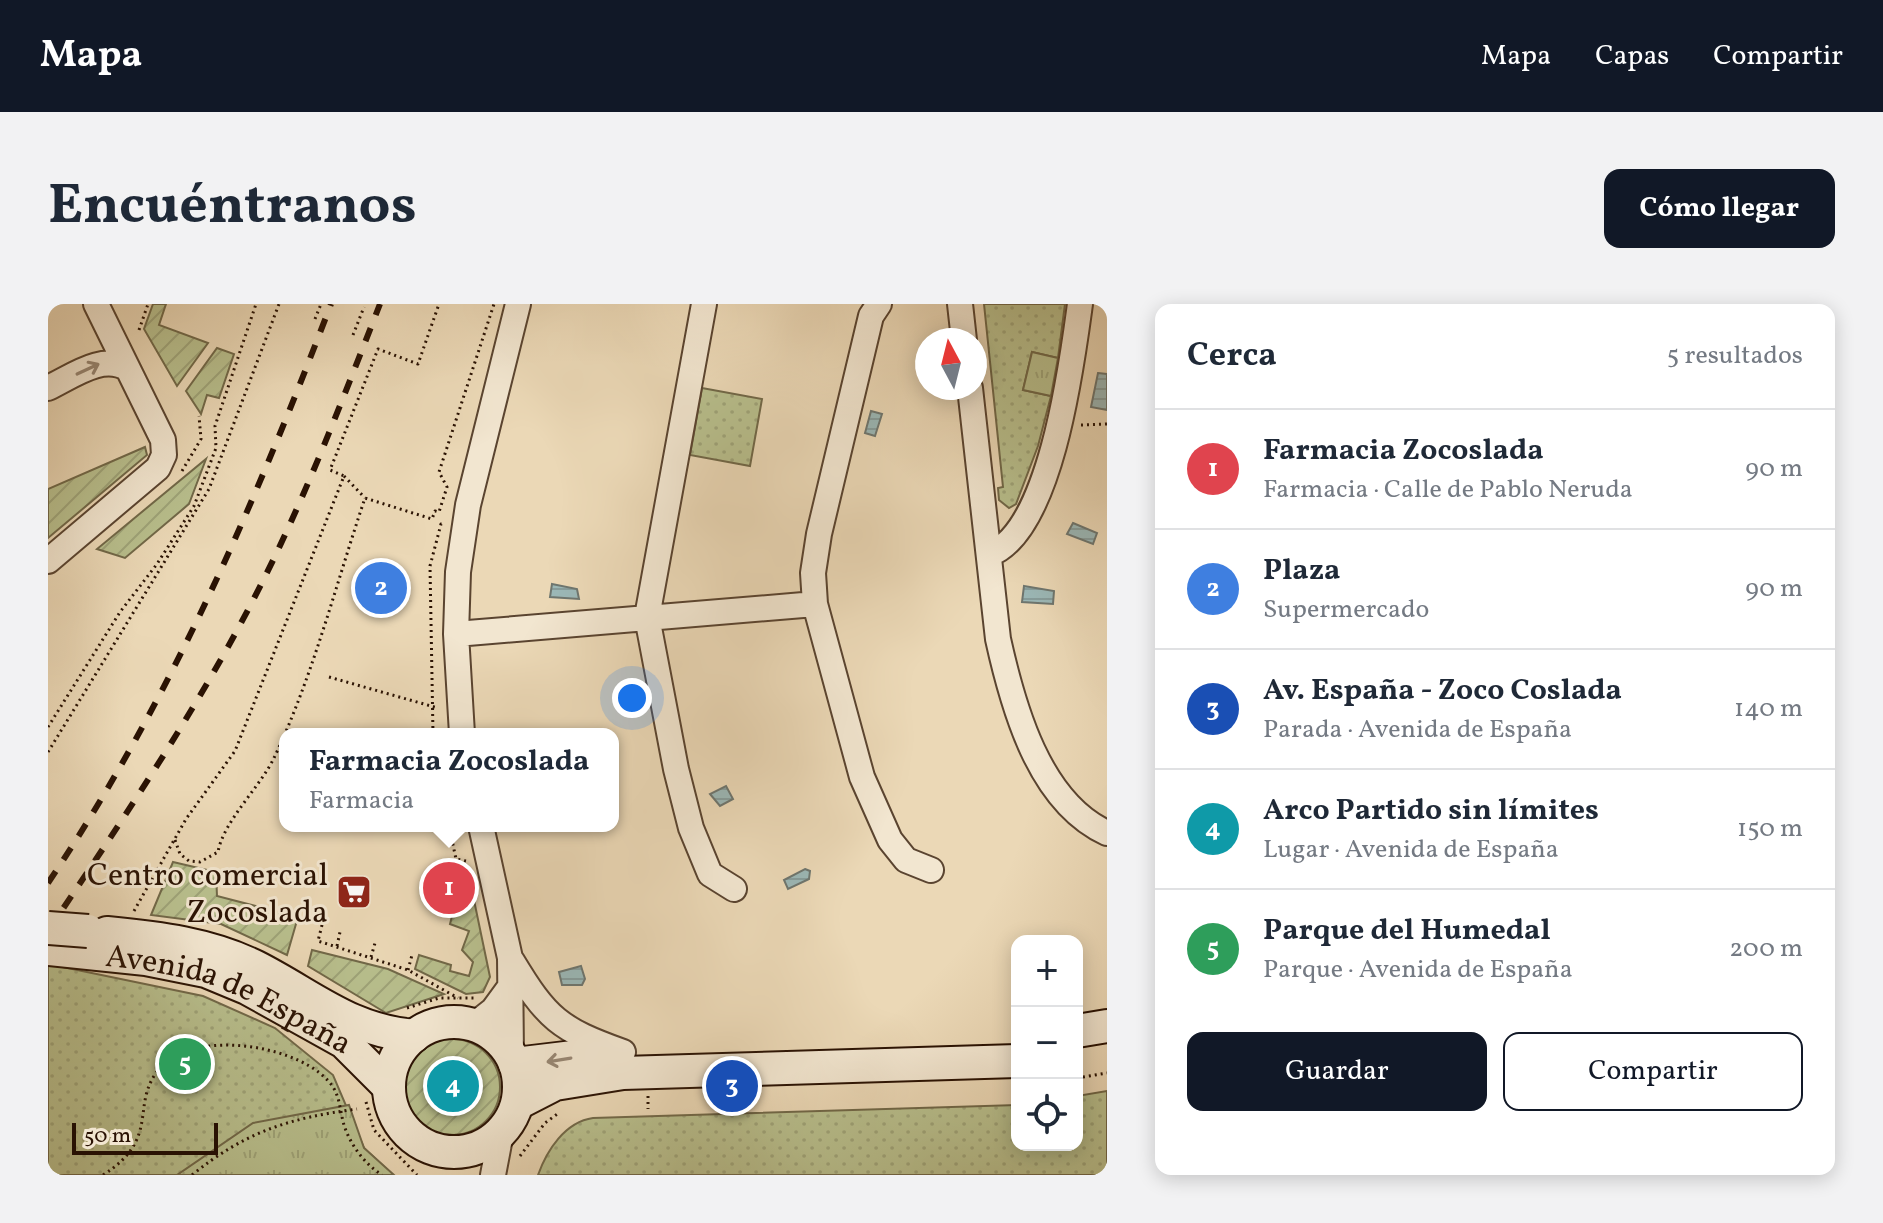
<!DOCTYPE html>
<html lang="es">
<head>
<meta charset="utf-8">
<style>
	:root { --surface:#fff; --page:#f2f2f3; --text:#1f2937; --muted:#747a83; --line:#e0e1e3; --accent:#111827 }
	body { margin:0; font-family:Vollkorn,serif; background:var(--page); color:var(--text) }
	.controls { position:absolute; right:24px; bottom:24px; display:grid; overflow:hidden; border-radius:16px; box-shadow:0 4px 20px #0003 }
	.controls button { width:72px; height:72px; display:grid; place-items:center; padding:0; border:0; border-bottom:2px solid var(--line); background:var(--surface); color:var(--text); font:40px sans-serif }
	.compass { position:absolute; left:867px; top:24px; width:72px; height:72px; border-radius:50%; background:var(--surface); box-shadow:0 4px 20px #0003; rotate:353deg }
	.scale { position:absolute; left:24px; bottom:20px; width:146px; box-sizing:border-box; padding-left:8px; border:4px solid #2a1203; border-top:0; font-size:22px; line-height:28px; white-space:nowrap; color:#2a1203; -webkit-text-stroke:6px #f2e6d0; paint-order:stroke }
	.you { position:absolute; left:584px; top:394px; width:28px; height:28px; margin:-20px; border:6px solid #fff; border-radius:50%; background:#1a73e8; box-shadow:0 0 0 12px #1a73e833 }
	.badge { display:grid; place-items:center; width:52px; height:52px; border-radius:50%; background:var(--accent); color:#fff; font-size:26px; font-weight:700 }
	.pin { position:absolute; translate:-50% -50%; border:4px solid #fff; box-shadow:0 2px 8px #0006 }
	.popup { position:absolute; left:231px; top:424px; width:340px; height:104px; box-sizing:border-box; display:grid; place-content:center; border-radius:16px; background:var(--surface); filter:drop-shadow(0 2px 6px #0005); font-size:26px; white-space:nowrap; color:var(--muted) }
	.popup b { font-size:30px; color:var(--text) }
	.popup::after { content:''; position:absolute; left:50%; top:100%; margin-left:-16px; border:16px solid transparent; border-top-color:var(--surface) }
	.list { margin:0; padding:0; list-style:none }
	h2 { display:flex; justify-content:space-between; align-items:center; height:104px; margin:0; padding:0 32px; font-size:34px }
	h2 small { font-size:26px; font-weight:400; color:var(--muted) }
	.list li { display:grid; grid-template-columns:52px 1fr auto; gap:24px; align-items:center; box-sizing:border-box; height:120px; padding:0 32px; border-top:2px solid var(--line) }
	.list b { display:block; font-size:30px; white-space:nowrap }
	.list p { margin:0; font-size:26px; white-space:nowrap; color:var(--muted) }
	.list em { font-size:26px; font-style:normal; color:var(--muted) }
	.actions { display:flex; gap:16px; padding:24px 32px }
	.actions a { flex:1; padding:18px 0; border:2px solid var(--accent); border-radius:16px; text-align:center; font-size:28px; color:var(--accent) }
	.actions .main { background:var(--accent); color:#fff }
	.icon { flex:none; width:44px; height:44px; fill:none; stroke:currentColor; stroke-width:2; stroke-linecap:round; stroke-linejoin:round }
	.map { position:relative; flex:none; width:1059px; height:871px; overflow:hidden; border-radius:16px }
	header { display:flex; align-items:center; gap:48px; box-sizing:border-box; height:112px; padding:0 40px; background:var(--accent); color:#fff }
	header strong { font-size:38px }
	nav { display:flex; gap:44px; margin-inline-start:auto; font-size:28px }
	.intro { display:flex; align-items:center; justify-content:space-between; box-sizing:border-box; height:192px; padding:0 48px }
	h1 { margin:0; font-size:56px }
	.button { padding:20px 36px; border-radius:16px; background:var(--accent); color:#fff; font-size:28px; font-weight:700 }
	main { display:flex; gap:48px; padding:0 48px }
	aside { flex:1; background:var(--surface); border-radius:16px; box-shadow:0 4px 20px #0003 }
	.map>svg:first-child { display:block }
</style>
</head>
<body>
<header>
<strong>Mapa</strong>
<nav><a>Mapa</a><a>Capas</a><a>Compartir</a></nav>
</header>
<div class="intro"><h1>Encuéntranos</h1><a class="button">Cómo llegar</a></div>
<main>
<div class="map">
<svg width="1059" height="871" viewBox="0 0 1059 871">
	<defs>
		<pattern id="grass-dots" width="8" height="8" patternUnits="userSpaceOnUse" patternTransform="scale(2)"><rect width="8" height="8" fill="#b8bf8d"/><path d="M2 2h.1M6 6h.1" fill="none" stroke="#9ea378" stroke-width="1.8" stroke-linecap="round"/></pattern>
		<pattern id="park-tufts" width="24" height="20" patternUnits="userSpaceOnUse" patternTransform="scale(2)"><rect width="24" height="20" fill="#b8bf8d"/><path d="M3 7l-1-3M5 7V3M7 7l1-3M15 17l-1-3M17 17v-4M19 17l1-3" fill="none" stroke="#9ea378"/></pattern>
		<pattern id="garden-furrows" width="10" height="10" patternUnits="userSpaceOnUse" patternTransform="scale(2)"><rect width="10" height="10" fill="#b8bf8d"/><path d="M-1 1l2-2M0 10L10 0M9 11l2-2" fill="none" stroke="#9ea378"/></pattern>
		<pattern id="water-rules" width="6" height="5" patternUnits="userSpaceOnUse" patternTransform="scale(2)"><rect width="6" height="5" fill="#9bb8b7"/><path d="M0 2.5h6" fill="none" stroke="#869d9c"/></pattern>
	</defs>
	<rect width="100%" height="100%" fill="#ebd8b6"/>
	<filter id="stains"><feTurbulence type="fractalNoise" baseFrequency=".0025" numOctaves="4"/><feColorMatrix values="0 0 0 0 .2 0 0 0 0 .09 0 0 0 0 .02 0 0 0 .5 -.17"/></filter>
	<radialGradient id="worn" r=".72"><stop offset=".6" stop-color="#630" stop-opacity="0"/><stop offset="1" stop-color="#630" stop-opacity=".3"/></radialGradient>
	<!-- grass -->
	<path fill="url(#grass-dots)" stroke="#716848" stroke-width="2" d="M936 0H1017L1010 54 984 48 975 86 1003 92 990 142 968 200 961 204 951 196 950 184 955 183Z
		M654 84 714 95 702 162 642 151Z
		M0 660 155 692 227 724 285 771 316 844 345 871H0Z
		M1059 787V871H490C499 846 517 818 545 814L969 801V841H1029V792Z"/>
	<!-- park -->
	<path fill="url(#park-tufts)" stroke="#716848" stroke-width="2" d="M984 48 1010 54 1003 92 975 86Z
		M301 801 316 844 346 871H129L205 819Z"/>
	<!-- garden -->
	<path fill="url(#garden-furrows)" stroke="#716848" stroke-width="2" d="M105 0H118L111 21 160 39 129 82 96 25Z
		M169 44 186 50 171 94 159 91 153 110 138 87Z
		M97 143 99 151 0 234V185Z
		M158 155 141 200 77 254 49 245Z
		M125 558 168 568 169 592 250 613 239 651 173 620 103 611Z
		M422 577 442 673 435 688 418 690 367 665 371 651 403 661 402 667 421 672 425 658 414 646 421 627 402 620 412 580Z
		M264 646 340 665 396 690 338 709 260 662Z
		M356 783a48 48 0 1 1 96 0a48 48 0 1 1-96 0Z"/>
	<!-- water -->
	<path fill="url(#water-rules)" stroke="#6e766f" stroke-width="2" d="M1050 69 1059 70V106L1043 103Z
		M823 107 834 110 827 132 817 129Z
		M1025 219 1049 229 1045 240 1019 230Z
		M504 280 529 285 531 295 502 293Z
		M976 282 1006 287 1005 300 974 298Z
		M678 482 685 495 672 502 662 490Z
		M757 565 762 567 761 575 740 585 736 576Z
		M533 662 537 675 534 681H514L511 668Z"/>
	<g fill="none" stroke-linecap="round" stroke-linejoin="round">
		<!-- street casing -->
		<g stroke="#5a4430" stroke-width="28">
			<path id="street" d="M656 0 599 313 628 465 643 524 662 570 686 585
				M831 0 823 12 771 230 765 269 767 300 814 473 842 536 858 556 883 566
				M912 0 916 36
				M0 84C25 72 55 49 80 65
				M922 84 950 335C965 403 991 498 1059 529
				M942 250C1003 227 1024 59 1032 0
				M0 257 110 164 116 151 115 136 48 0
				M408 330 767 300
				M414 430 408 330 410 268 420 201 470 0
				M433 522 462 654 463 751
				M464 657C499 715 511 725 575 748
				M426 721 445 706 464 680
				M445 871 453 829"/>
		</g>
		<!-- secondary casing -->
		<g stroke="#2a1203" stroke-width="36">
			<g id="secondary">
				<path d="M59 629C111 634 161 640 208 663 265 692 300 726 366 732"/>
				<path id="s1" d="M0 645 98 655 158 667 199 684 296 738 341 783"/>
				<circle cx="406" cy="783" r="65"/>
				<path d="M1029 727 1059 722"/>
				<path d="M467 760 559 749"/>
				<path d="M470 799 507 780 575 769 969 757"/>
			</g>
		</g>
		<!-- path -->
		<path stroke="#2a1203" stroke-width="3" stroke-dasharray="2 4" stroke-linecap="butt" d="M267 15 273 0
			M91 26 100 0
			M305 31 316 3
			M1033 121 1059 120
			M134 167 153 135 151 112
			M296 172 317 194
			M281 373 390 404
			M0 423 72 308 109 260 146 202 168 144 167 122 208 0
			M385 430 382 262 393 220H396
			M0 448 161 185 231 0
			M401 522 408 555 418 557
			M127 536 132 550 141 557 152 558 170 548C175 518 212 483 226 454 265 372 288 280 317 194L384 215 387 207 391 208 399 183 391 168 446 0
			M86 607 138 515 187 447 296 172 282 166 330 45 370 60 391 0
			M274 621 270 637 360 666 410 694
			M289 642 292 628
			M323 653 327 639
			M360 666 364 651
			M359 704 391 694H426
			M1029 774 1059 769
			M600 792V805
			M318 798 326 826 369 871
			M472 852 497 819 512 808
			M55 871C115 833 80 799 113 763 148 724 257 741 285 783 293 796 292 810 297 824 304 843 317 860 334 871
			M144 871C197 828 241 814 309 805"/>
		<!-- street -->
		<use href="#street" stroke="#f2e6d0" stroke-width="24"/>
		<!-- secondary -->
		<use href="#secondary" stroke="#f2e6d0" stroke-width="32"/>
		<!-- rail -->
		<path stroke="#2a1203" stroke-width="6" stroke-dasharray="14 14" stroke-linecap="butt" d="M0 579C121 399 206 202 283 0
			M0 627C71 521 143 415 202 302 253 205 292 102 332 0"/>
		<!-- secondary-bridge casing -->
		<g stroke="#2a1203" stroke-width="36" stroke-linecap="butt">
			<path id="secondary-bridge" d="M0 624 40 627"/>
		</g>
		<!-- secondary-bridge -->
		<use href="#secondary-bridge" stroke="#f2e6d0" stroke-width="32"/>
	</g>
	<!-- one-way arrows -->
	<defs><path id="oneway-shaft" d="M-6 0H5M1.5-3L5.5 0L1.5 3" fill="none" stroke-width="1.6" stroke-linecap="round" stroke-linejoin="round" transform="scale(2)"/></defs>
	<g stroke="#988774">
		<use href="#oneway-shaft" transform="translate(40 65) rotate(-25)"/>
		<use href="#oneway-shaft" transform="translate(511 756) rotate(171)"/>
	</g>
	<!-- icons -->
	<defs>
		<g id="supermarket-square" transform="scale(1.8)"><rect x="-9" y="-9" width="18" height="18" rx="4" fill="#8f2418" stroke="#f2e6d0"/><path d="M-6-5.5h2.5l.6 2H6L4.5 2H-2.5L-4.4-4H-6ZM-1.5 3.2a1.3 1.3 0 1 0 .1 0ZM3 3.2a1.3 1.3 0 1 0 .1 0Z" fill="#fff"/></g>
	</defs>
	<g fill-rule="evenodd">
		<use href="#supermarket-square" x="306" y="588"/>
	</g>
	<g text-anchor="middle" stroke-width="6" stroke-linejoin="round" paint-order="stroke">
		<!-- poi labels -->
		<g font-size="32" fill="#2a1203" stroke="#f2e6d0" text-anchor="end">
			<text x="280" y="581">Centro comercial<tspan x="280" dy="37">Zocoslada</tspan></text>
		</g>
		<!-- street labels -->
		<g font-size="32" fill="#2a1203" stroke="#f2e6d0">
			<text dy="11" stroke="none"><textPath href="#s1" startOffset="190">Avenida de España</textPath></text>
		</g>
	</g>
	<rect width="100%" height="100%" filter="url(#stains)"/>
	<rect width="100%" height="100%" fill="url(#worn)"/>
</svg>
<div class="controls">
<button>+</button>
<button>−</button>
<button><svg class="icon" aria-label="locate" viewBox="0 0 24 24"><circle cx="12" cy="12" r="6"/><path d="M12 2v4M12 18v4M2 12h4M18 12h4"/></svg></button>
</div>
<svg class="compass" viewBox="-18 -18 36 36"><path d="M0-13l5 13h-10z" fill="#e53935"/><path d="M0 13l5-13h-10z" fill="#747a83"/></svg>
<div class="scale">50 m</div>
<div class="you"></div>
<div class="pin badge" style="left:401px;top:584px;background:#e0444e">1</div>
<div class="popup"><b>Farmacia Zocoslada</b>Farmacia</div>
<div class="pin badge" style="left:333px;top:284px;background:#3f7fe0">2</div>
<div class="pin badge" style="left:684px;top:782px;background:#1a4fb4">3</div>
<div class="pin badge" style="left:405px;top:782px;background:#0f9aa8">4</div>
<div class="pin badge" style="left:137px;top:760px;background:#2e9e5b">5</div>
</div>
<aside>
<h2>Cerca<small>5 resultados</small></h2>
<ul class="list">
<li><span class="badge" style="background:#e0444e">1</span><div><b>Farmacia Zocoslada</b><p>Farmacia · Calle de Pablo Neruda</p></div><em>90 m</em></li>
<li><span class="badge" style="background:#3f7fe0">2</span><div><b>Plaza</b><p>Supermercado</p></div><em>90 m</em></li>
<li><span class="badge" style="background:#1a4fb4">3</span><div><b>Av. España - Zoco Coslada</b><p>Parada · Avenida de España</p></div><em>140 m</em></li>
<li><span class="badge" style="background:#0f9aa8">4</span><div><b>Arco Partido sin límites</b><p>Lugar · Avenida de España</p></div><em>150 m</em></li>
<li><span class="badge" style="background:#2e9e5b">5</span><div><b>Parque del Humedal</b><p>Parque · Avenida de España</p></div><em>200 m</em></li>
</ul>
<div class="actions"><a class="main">Guardar</a><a>Compartir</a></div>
</aside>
</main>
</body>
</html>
